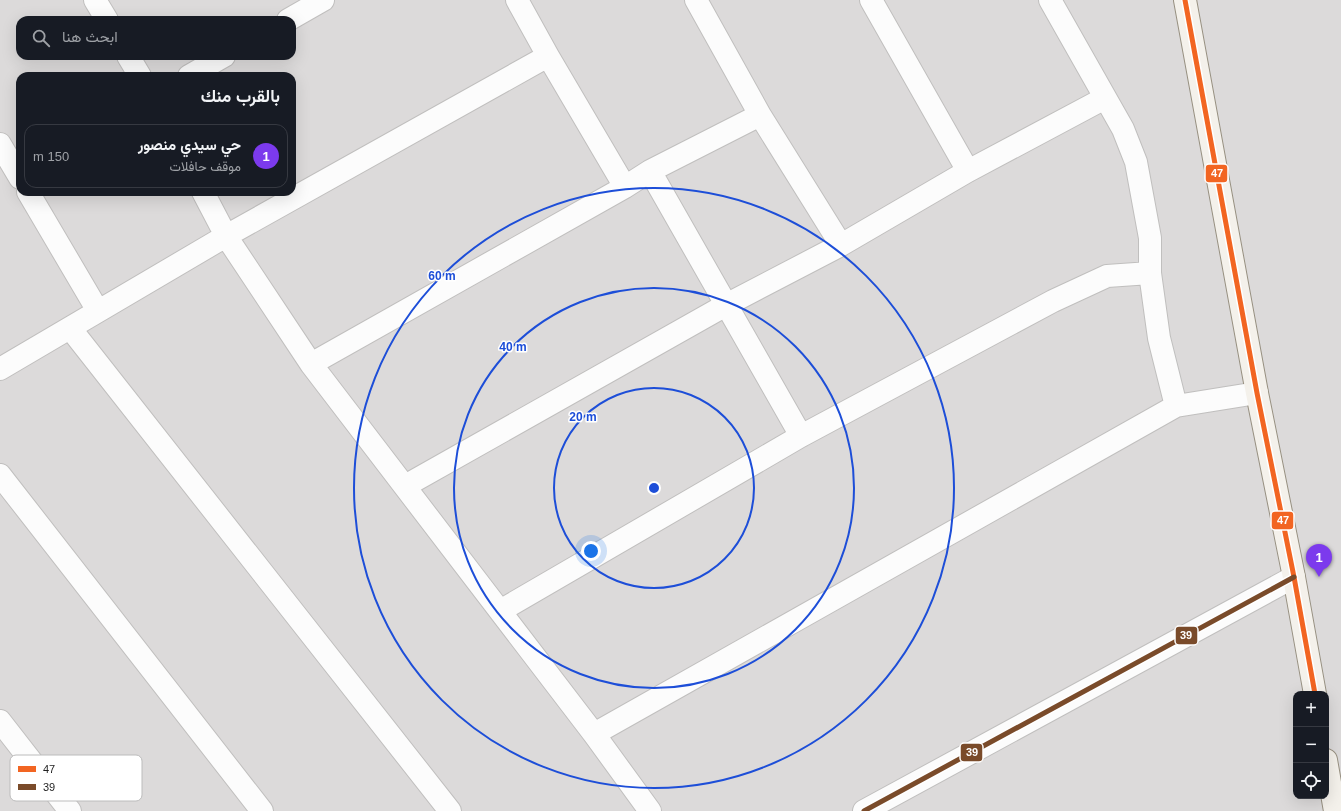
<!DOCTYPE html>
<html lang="ar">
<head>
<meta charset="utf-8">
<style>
	:root { --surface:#171b24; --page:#242831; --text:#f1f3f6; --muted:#9ea1a6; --line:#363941; --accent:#7c3aed }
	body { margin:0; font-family:Helvetica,Vazirmatn,sans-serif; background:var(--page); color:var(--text); direction:rtl }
	.controls { position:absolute; right:12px; bottom:12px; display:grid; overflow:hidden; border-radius:8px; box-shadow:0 4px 16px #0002 }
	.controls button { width:36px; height:36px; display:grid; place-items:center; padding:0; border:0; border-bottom:1px solid var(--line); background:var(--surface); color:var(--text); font:20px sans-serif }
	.you { position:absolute; left:591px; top:551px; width:14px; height:14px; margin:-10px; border:3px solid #fff; border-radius:50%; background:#1a73e8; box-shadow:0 0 0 6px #1a73e833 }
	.badge { display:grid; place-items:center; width:26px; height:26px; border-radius:50%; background:var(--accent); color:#fff; font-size:13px; font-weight:700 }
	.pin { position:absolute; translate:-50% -33px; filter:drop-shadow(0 1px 2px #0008) }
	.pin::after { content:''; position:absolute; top:21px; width:14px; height:12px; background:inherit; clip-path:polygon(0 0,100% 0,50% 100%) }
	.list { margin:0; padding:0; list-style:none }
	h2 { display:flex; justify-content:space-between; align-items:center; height:52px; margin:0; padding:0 16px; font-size:17px }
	h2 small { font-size:13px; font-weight:400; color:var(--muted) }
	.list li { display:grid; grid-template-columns:26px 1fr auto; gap:12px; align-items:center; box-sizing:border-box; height:64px; margin:0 8px 8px; padding:0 8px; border:1px solid var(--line); border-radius:12px }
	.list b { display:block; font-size:15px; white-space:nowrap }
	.list p { margin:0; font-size:13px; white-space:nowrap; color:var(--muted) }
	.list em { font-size:13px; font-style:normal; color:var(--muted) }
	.icon { flex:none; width:22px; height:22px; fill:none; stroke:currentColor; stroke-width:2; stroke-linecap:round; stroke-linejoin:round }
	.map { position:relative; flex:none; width:1341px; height:811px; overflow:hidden; direction:ltr }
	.search { position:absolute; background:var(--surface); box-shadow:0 4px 16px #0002; left:16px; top:16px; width:280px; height:44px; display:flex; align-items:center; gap:10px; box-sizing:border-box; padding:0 14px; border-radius:12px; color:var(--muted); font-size:15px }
	.panel { position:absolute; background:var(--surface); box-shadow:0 4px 16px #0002; left:16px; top:72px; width:280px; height:124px; border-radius:12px; direction:rtl }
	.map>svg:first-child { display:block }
</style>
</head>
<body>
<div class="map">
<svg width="1341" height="811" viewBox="0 0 1341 811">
	<rect width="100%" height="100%" fill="#edeae8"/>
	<!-- residential -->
	<path fill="#dcdada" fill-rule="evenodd" d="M0 0H1341V811H0ZM20 20H292V56H20ZM20 76H292V192H20ZM1296 694H1326V796H1296Z"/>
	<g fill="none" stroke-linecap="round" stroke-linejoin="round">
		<!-- street casing -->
		<g stroke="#c0bfbe" stroke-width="24">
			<path id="street" d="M95 0 107 20
				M696 0 760 115 841 245
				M871 0 968 171
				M1050 0 1123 129 1136 162 1150 238V273L1159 338 1176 406
				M288 20 323 0
				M128 56 140 76
				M548 56 625 187
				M189 76 224 56
				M0 144 20 178
				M650 171 801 436
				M28 192 98 311
				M203 192 226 236 311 364 594 734 650 811
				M70 328 450 811
				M311 364 625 187 650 171 760 115
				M0 369 226 236 548 56 517 0
				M0 475 262 811
				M405 486 726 305 841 245 968 171 1105 98
				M500 611 801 436 1053 301 1107 276 1150 273
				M0 721 70 811
				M594 734 1176 406 1257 393
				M864 811 1294 577"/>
		</g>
		<!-- secondary casing -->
		<g stroke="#979081" stroke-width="24">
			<path id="secondary" d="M1185 0 1257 393 1294 577 1315 694
				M1326 760 1335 811"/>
		</g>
		<!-- street -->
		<use href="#street" stroke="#fcfcfc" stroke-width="22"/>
		<!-- secondary -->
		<use href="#secondary" stroke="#f4f1eb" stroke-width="22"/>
		<!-- bus-1 casing -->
		<g stroke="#fff" stroke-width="8">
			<path id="bus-1" d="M1185 0 1257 393 1294 577 1315 694"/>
		</g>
		<!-- bus-2 casing -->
		<g stroke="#fff" stroke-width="8">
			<path id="bus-2" d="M864 811 1294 577"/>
		</g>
		<!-- bus-1 -->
		<use href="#bus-1" stroke="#f26522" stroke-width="5"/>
		<!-- bus-2 -->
		<use href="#bus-2" stroke="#7a4b2a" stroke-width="5"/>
	</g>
	<!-- distance rings -->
	<g fill="none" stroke="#1d4ed8" stroke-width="2">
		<circle cx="654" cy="488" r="100"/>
		<circle cx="654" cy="488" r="200"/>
		<circle cx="654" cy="488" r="300"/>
	</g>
	<!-- legend -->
	<rect x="10" y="755" width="132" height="46" rx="6" fill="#fff" stroke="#bcbcbc" stroke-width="1"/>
	<rect x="18" y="766" width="18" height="6" fill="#f26522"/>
	<rect x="18" y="784" width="18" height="6" fill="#7a4b2a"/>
	<g font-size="11" fill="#1f1f1f">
		<text x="43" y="773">47</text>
		<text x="43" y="791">39</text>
	</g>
	<circle cx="654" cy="488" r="6" fill="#1d4ed8" stroke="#fff" stroke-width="2"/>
	<g font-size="12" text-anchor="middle" font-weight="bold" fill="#1d4ed8" stroke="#fff" stroke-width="3" stroke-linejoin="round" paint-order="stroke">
		<text x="442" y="280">60 m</text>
		<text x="513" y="351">40 m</text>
		<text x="583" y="421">20 m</text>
	</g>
	<g stroke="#fff" stroke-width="1.5">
		<rect x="1205" y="164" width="23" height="19" rx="4" fill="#f26522"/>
		<rect x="1271" y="511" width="23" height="19" rx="4" fill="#f26522"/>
		<rect x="1175" y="626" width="23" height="19" rx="4" fill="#7a4b2a"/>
		<rect x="960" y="743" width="23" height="19" rx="4" fill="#7a4b2a"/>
	</g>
	<g font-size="11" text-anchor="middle" font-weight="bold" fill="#fff">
		<text x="1217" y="177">47</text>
		<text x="1283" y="524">47</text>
		<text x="1186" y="639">39</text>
		<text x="972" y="756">39</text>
	</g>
</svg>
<div class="controls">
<button>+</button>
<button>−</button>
<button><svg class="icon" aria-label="locate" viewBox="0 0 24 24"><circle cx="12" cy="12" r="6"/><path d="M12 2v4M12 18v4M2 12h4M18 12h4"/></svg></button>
</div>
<div class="you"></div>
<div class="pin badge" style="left:1319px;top:577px">1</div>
<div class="search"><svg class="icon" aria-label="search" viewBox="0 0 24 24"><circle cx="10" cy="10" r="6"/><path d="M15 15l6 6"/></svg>ابحث هنا</div>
<section class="panel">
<h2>بالقرب منك<small></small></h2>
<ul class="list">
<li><span class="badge">1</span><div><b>حي سيدي منصور</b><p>موقف حافلات</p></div><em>150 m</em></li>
</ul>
</section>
</div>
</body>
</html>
